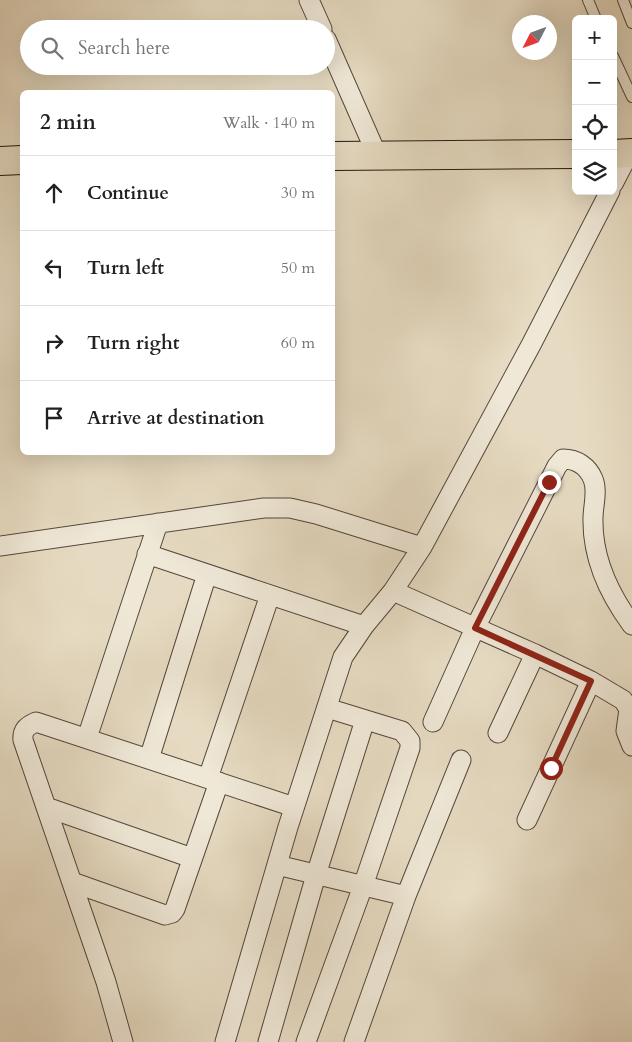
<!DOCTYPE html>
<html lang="en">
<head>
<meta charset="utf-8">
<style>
	:root { --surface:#fff; --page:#f6f6f6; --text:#202124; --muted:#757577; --line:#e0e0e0 }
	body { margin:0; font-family:Cardo,serif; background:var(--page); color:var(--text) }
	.controls { position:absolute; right:15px; top:15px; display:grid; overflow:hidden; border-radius:8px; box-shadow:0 5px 20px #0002 }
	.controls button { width:45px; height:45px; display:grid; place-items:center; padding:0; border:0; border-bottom:1px solid var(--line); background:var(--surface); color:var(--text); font:25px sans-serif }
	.compass { position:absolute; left:512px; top:15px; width:45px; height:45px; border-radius:50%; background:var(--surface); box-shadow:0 5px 20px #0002; rotate:228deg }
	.stop { position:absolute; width:15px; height:15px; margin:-11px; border:4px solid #8f2418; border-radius:50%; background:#fff }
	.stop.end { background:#8f2418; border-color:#fff; box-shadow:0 1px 5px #0008 }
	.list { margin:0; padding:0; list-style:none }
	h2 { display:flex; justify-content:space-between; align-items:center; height:65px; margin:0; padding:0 20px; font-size:21px }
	h2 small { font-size:16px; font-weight:400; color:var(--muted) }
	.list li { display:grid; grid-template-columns:32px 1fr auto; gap:15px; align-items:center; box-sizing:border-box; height:75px; padding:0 20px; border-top:1px solid var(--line) }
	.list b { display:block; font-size:19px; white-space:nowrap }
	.list em { font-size:16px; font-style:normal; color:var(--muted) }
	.icon { flex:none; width:28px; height:28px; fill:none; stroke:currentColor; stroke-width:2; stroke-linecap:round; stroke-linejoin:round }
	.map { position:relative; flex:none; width:632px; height:1042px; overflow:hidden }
	.search { position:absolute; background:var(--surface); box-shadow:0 5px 20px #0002; left:20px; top:20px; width:315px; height:55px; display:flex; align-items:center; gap:12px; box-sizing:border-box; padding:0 18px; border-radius:28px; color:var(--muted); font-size:19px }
	.panel { position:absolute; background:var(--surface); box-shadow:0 5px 20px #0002; left:20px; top:90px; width:315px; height:365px; border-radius:8px }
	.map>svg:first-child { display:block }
</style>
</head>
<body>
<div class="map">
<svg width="632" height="1042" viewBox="0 0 632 1042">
	<rect width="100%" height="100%" fill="#e6dbc2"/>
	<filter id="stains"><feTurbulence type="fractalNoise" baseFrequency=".004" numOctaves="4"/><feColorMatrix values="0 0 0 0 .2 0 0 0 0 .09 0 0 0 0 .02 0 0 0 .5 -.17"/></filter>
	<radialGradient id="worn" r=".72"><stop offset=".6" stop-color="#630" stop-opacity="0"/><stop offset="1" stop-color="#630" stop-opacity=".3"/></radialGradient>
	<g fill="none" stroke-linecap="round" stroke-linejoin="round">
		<!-- service casing -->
		<g stroke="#54473c" stroke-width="12">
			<path id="service" d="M588 0 596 19
				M623 0 632 23
				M613 56 632 97"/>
		</g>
		<!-- minor casing -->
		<g stroke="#54473c" stroke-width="21">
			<path id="minor" d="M309 0 322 29
				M326 39 377 155
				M613 184 629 153
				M0 546 264 508H290L316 514 422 547
				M147 554 364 626
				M393 591 535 654 591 681 623 700 629 709 626 731 632 746
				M433 722 475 628 557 466 563 459C577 459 588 467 593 479 598 491 593 506 593 518 592 558 609 594 632 625
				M498 733 535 654
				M87 738 158 523
				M149 759 207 574
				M208 778 270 595
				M46 807 192 858
				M527 820 591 681
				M277 865 406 896
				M72 882 165 915 172 913 175 909 219 782
				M123 1042 106 982 23 740C22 730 27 726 36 722L294 807
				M225 1042 288 827 343 657 364 626 393 591 422 547 532 343 610 191
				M268 1042 316 875 365 720
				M306 1042 363 886 410 748V741L402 731 327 708
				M354 1042 406 896 461 760"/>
		</g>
		<!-- primary casing -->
		<g stroke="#241610" stroke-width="30">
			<path id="primary" d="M613 154 632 153
				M332 156 576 154
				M0 161 22 160"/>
		</g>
		<!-- service -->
		<use href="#service" stroke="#efe8d7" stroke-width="10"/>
		<!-- minor -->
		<use href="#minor" stroke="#efe8d7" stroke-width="19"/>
		<!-- primary -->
		<use href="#primary" stroke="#e6dbc2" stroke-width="28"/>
	</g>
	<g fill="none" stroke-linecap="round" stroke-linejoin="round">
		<!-- route -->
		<path stroke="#8f2418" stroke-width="6" d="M549 482 475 628 591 681 551 768"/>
	</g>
	<rect width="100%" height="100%" filter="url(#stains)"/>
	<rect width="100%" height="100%" fill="url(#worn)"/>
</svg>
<div class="controls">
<button>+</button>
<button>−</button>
<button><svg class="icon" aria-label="locate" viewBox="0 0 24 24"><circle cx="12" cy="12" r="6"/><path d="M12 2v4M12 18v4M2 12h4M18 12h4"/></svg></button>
<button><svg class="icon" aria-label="layers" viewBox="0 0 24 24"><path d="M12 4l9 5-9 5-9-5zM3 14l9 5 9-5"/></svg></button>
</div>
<svg class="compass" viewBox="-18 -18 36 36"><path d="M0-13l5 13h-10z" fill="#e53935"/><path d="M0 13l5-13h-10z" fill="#757577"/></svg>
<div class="stop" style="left:551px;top:768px"></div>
<div class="stop end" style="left:549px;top:482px"></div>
<div class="search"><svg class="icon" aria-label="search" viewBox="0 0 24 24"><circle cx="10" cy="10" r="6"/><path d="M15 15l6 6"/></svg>Search here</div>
<section class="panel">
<h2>2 min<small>Walk · 140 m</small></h2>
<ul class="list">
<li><svg class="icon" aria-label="ahead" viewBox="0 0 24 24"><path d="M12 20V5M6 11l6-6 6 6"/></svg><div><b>Continue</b></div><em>30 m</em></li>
<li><svg class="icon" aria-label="left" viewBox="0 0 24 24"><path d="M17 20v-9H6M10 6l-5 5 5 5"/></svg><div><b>Turn left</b></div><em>50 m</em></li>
<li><svg class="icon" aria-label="right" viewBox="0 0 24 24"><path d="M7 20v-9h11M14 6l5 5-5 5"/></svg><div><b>Turn right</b></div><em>60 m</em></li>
<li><svg class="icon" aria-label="arrive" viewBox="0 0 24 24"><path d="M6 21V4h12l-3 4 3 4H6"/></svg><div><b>Arrive at destination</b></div></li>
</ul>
</section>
</div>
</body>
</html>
